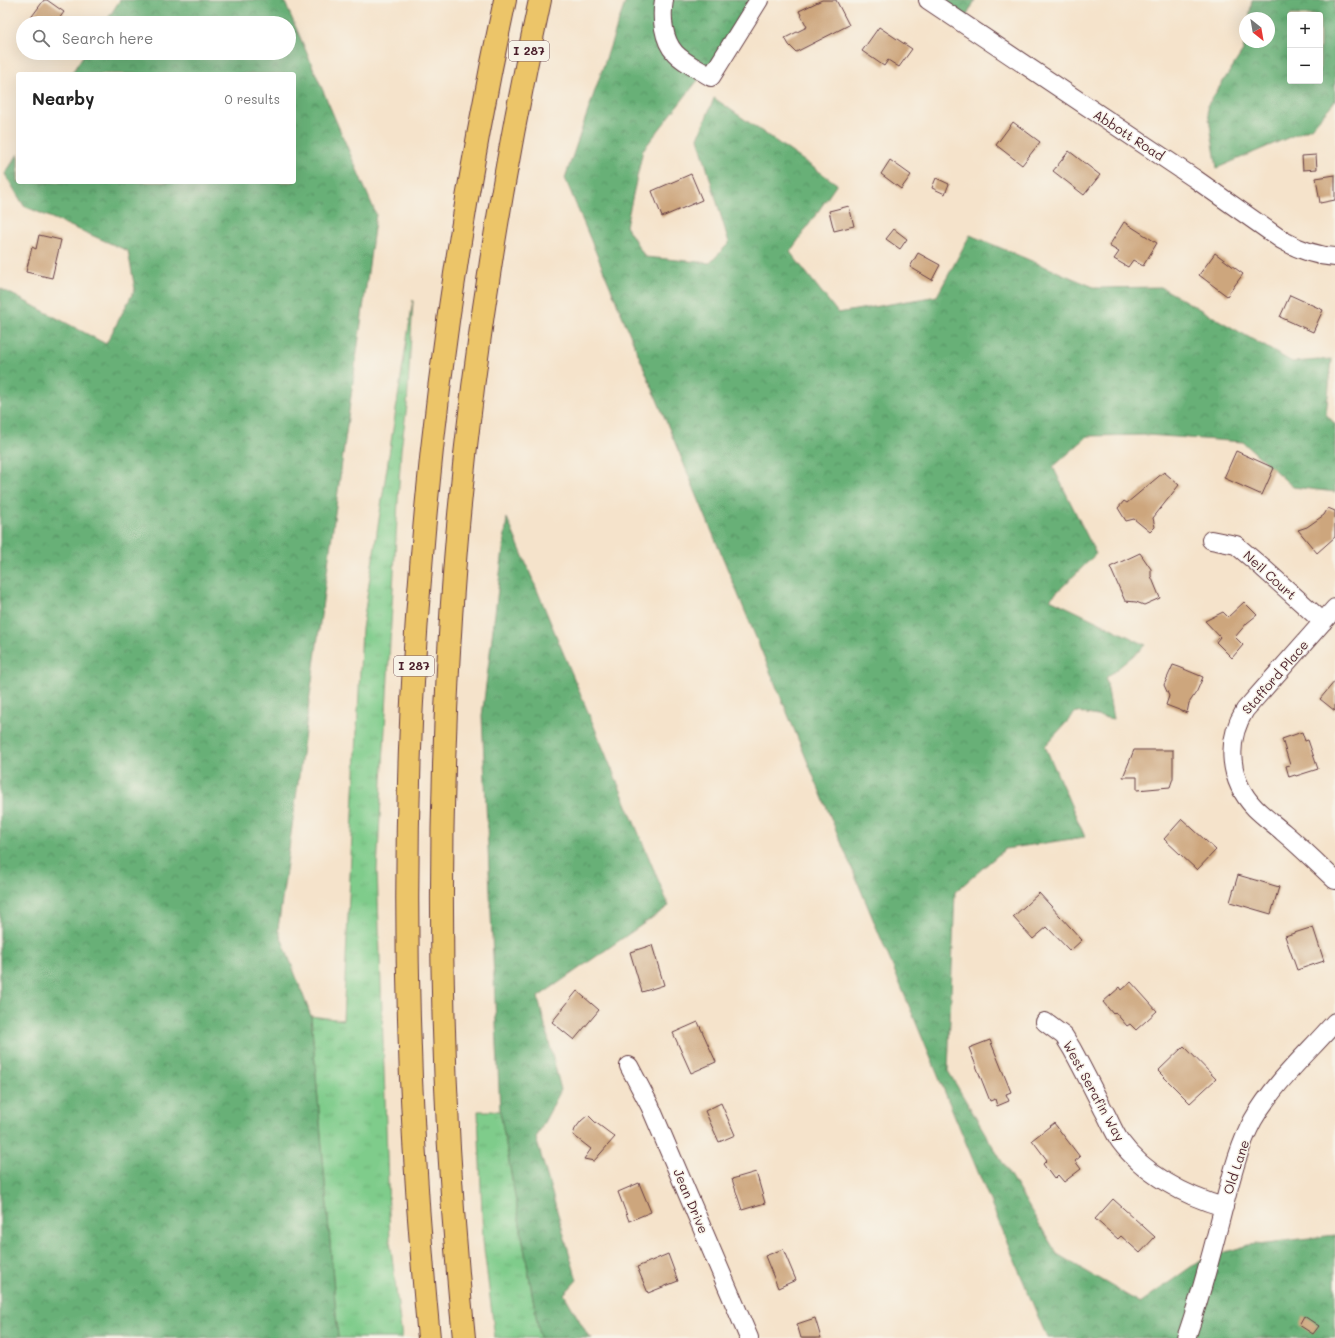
<!DOCTYPE html>
<html lang="en">
<head>
<meta charset="utf-8">
<style>
	:root { --surface:#fff; --page:#f6f6f6; --text:#222; --muted:#767676; --line:#e0e0e0 }
	body { margin:0; font-family:Mali,sans-serif; background:var(--page); color:var(--text) }
	.controls { position:absolute; right:12px; top:12px; display:grid; overflow:hidden; border-radius:4px; box-shadow:0 4px 16px #0002 }
	.controls button { width:36px; height:36px; display:grid; place-items:center; padding:0; border:0; border-bottom:1px solid var(--line); background:var(--surface); color:var(--text); font:20px sans-serif }
	.compass { position:absolute; left:1239px; top:12px; width:36px; height:36px; border-radius:50%; background:var(--surface); box-shadow:0 4px 16px #0002; rotate:149deg }
	.list { margin:0; padding:0; list-style:none }
	h2 { display:flex; justify-content:space-between; align-items:center; height:52px; margin:0; padding:0 16px; font-size:17px }
	h2 small { font-size:13px; font-weight:400; color:var(--muted) }
	.icon { flex:none; width:22px; height:22px; fill:none; stroke:currentColor; stroke-width:2; stroke-linecap:round; stroke-linejoin:round }
	.map { position:relative; flex:none; width:1335px; height:1338px; overflow:hidden }
	.search { position:absolute; background:var(--surface); box-shadow:0 4px 16px #0002; left:16px; top:16px; width:280px; height:44px; display:flex; align-items:center; gap:10px; box-sizing:border-box; padding:0 14px; border-radius:22px; color:var(--muted); font-size:15px }
	.panel { position:absolute; background:var(--surface); box-shadow:0 4px 16px #0002; left:16px; top:72px; width:280px; height:112px; border-radius:4px }
	.map>svg:first-child { display:block }
</style>
</head>
<body>
<div class="map">
<svg width="1335" height="1338" viewBox="0 0 1335 1338">
	<defs>
		<pattern id="grass-tufts" width="24" height="20" patternUnits="userSpaceOnUse"><rect width="24" height="20" fill="#7fcc8b"/><path d="M3 7l-1-3M5 7V3M7 7l1-3M15 17l-1-3M17 17v-4M19 17l1-3" fill="none" stroke="#6faf78"/></pattern>
		<pattern id="forest-crowns" width="20" height="18" patternUnits="userSpaceOnUse"><rect width="20" height="18" fill="#67b077"/><path d="M2 6a3 3 0 1 1 6 0M12 15a3 3 0 1 1 6 0" fill="none" stroke="#578f62"/></pattern>
	</defs>
	<rect width="100%" height="100%" fill="#f7f3e8"/>
	<filter id="ink" filterUnits="userSpaceOnUse"><feTurbulence type="fractalNoise" baseFrequency=".025" numOctaves="2"/><feDisplacementMap in="SourceGraphic" scale="8" xChannelSelector="R" yChannelSelector="G"/><feConvolveMatrix kernelMatrix="1 2 1 2 8 2 1 2 1" color-interpolation-filters="sRGB"/></filter>
	<filter id="wash" filterUnits="userSpaceOnUse"><feTurbulence type="fractalNoise" baseFrequency=".012" numOctaves="4" result="noise"/><feDisplacementMap in="SourceGraphic" scale="16" xChannelSelector="R" yChannelSelector="G"/><feGaussianBlur stdDeviation="0.9" result="paint"/><feColorMatrix in="noise" values="0 0 0 0 0 0 0 0 0 0 0 0 0 0 0 0 0 1.4 0 .05"/><feComposite in="paint" operator="in"/></filter>
	<g filter="url(#wash)">
		<rect width="100%" height="100%" fill="#f5e3cb"/>
		<!-- grass -->
		<path fill="url(#grass-tufts)" stroke="#64765b" d="M413 300 407 406 401 449 377 870 390 1240 402 1338H338L311 1016 343 1020 362 629Z
			M478 1111H500L540 1338H495L483 1241Z"/>
		<!-- forest -->
		<path fill="url(#forest-crowns)" stroke="#586851" fill-rule="evenodd" d="M120 0H284L376 214 278 929 311 1016 338 1338H0V288L106 344 135 289 128 251 24 206 5 174 18 154V182H294V74H71L85 53H289V23H105Z
			M626 0H761L643 150 626 226 645 257 710 263 729 243 698 138 714 98 837 184 790 252 838 313 937 296 970 235 1096 288 1161 287 1292 362 1332 359 1326 414 1335 424V492L1293 487 1243 442 1148 435 1088 436 1053 467 1096 554 1050 599 1146 645 1106 678 1113 719 1076 712 1045 746 1085 837 1005 849 955 892 948 1071 1057 1254 1140 1303 1202 1259 1249 1245 1335 1235V1338H1047L565 178Z
			M926 0H975L963 23Z
			M1252 0H1335V101L1311 128 1217 168 1207 106 1243 51 1245 39V42H1269V18H1249ZM1290 15H1320V81H1290Z
			M507 518 669 906 538 997 561 1090 536 1138 577 1280 564 1294 589 1337 592 1338H540L500 1111 482 716Z"/>
		<g id="blocks">
			<!-- building -->
			<path fill="#cda67d" d="M44 0H47L64 12 56 23H27Z
				M822 0H836L849 25 796 52 789 45 785 38 807 27 799 11Z
				M879 27 912 49 899 67 888 60 884 66 862 51Z
				M1013 122 1040 142 1022 165 996 145Z
				M1069 151 1100 175 1084 195 1053 171Z
				M1316 155 1317 169 1303 170 1302 156Z
				M890 160 911 175 901 189 881 174Z
				M691 174 702 200 662 217 652 191Z
				M1335 175V200L1320 203 1316 178Z
				M936 178 949 184 945 194 932 188Z
				M849 206 854 226 834 231 829 211Z
				M1124 222 1157 243 1143 266 1133 260 1128 267 1114 259 1119 252 1109 246Z
				M894 229 907 239 900 249 886 239Z
				M39 235 61 240 52 278 26 272 32 247 36 249Z
				M918 253 940 265 932 280 910 267Z
				M1215 253 1243 274 1227 296 1199 275Z
				M1290 295 1323 310 1313 332 1280 317Z
				M1236 451 1274 468 1262 495 1224 478Z
				M1164 472 1179 485 1153 518 1155 527 1150 532 1134 519 1126 521 1118 508 1124 501 1127 503Z
				M1328 508 1335 511V537L1317 553 1298 530 1307 527 1324 515Z
				M1140 553 1151 569V576L1160 598 1144 605 1136 602 1125 601 1110 567Z
				M1244 602 1257 615 1247 623 1235 637 1243 645 1232 658 1216 642 1220 637 1205 621 1223 612 1228 617Z
				M1173 665 1179 667 1203 677 1197 691 1189 703 1187 713 1166 705 1169 696 1164 685Z
				M1335 681V711L1320 699Z
				M1302 732 1305 741 1308 740 1318 769 1296 776 1295 775 1289 777 1286 766 1290 765 1282 739Z
				M1134 750H1173V778L1170 787 1137 790V777H1123Z
				M1182 819 1216 850 1197 870 1164 839Z
				M1238 875 1279 887 1271 914 1230 902Z
				M1039 893 1082 940 1070 951 1047 927 1033 939 1013 917Z
				M1313 927 1324 961 1297 970 1285 936Z
				M652 945 664 985 642 992 630 952Z
				M1131 982 1157 1011 1136 1030 1130 1024 1127 1026 1115 1012 1113 1014 1103 1002 1120 987 1122 990Z
				M577 991 599 1010 574 1040 552 1022Z
				M698 1022 716 1062 691 1073 673 1033Z
				M990 1040 1011 1092 1006 1094 1009 1101 997 1106 995 1099 990 1101 969 1048Z
				M1184 1046 1216 1079 1190 1103 1158 1071Z
				M721 1103 735 1135 719 1142 705 1111Z
				M588 1115 595 1122 615 1137 594 1161 584 1159 591 1149 573 1135 575 1129 581 1121Z
				M1054 1123 1080 1157 1075 1161 1081 1169 1064 1182 1058 1175 1054 1179 1043 1164 1047 1160 1032 1140Z
				M756 1172 765 1203 742 1210 732 1179Z
				M639 1183 651 1212 629 1221 618 1192Z
				M1113 1199 1155 1237 1140 1253 1121 1236 1118 1239 1095 1219Z
				M783 1249 796 1280 778 1288 765 1256Z
				M668 1254 678 1281 648 1293 637 1267Z
				M1304 1316 1319 1326 1313 1334 1299 1325Z
				M815 1318 821 1338H801L797 1324Z"/>
		</g>
	</g>
	<g filter="url(#ink)">
		<use href="#blocks" fill-opacity="0" stroke="#643c43" stroke-width="1"/>
		<g fill="none" stroke-linecap="round" stroke-linejoin="round">
			<!-- minor casing -->
			<g stroke="#643c43" stroke-width="20">
				<path id="minor" d="M664 0C661 17 663 40 675 53 684 63 700 70 711 77L759 0
					M928 0 1194 178 1282 240C1298 249 1317 256 1335 257
					M1211 540 1236 545 1263 568 1323 622
					M1335 608 1245 710C1225 742 1229 781 1255 808 1264 817 1274 824 1283 832 1301 847 1318 864 1335 880
					M1045 1022 1064 1036 1072 1049C1083 1069 1093 1089 1103 1109 1109 1119 1113 1131 1120 1141 1144 1174 1185 1196 1224 1207
					M629 1066 650 1106 749 1338
					M1186 1338C1201 1296 1212 1252 1223 1209 1231 1179 1238 1148 1253 1120 1274 1083 1307 1054 1335 1022"/>
			</g>
			<!-- highway casing -->
			<g stroke="#643c43" stroke-width="24">
				<path id="highway" d="M429 1338C404 1078 399 815 422 555 437 368 466 183 505 0
					M464 1338C438 1080 435 820 455 561 470 373 500 185 540 0"/>
			</g>
			<!-- minor -->
			<use href="#minor" stroke="#fff" stroke-width="18"/>
			<!-- highway -->
			<use href="#highway" stroke="#ecc569" stroke-width="22"/>
		</g>
	</g>
	<g text-anchor="middle" stroke-width="3" stroke-linejoin="round" paint-order="stroke">
		<!-- shield labels -->
		<g fill="#f7f3e8" stroke="#7e5f64" stroke-width="1">
			<rect x="509" y="41" width="40" height="20" rx="3"/>
			<rect x="394" y="656" width="40" height="20" rx="3"/>
		</g>
		<g font-size="12" font-weight="bold" fill="#4a1f2b">
			<text x="529" y="55">I 287</text>
			<text x="414" y="670">I 287</text>
		</g>
		<!-- street labels -->
		<g font-size="13" fill="#4a1f2b" stroke="#f7f3e8">
			<text transform="translate(1129 135) rotate(33)" y="5">Abbott Road</text>
			<text transform="translate(1270 575) rotate(42)" y="5">Neil Court</text>
			<text transform="translate(1275 677) rotate(-49)" y="5">Stafford Place</text>
			<text transform="translate(1094 1091) rotate(61)" y="5">West Serafin Way</text>
			<text transform="translate(1236 1167) rotate(-72)" y="5">Old Lane</text>
			<text transform="translate(691 1201) rotate(67)" y="5">Jean Drive</text>
		</g>
	</g>
</svg>
<div class="controls">
<button>+</button>
<button>−</button>
</div>
<svg class="compass" viewBox="-18 -18 36 36"><path d="M0-13l5 13h-10z" fill="#e53935"/><path d="M0 13l5-13h-10z" fill="#767676"/></svg>
<div class="search"><svg class="icon" aria-label="search" viewBox="0 0 24 24"><circle cx="10" cy="10" r="6"/><path d="M15 15l6 6"/></svg>Search here</div>
<section class="panel">
<h2>Nearby<small>0 results</small></h2>
<ul class="list">
</ul>
</section>
</div>
</body>
</html>
